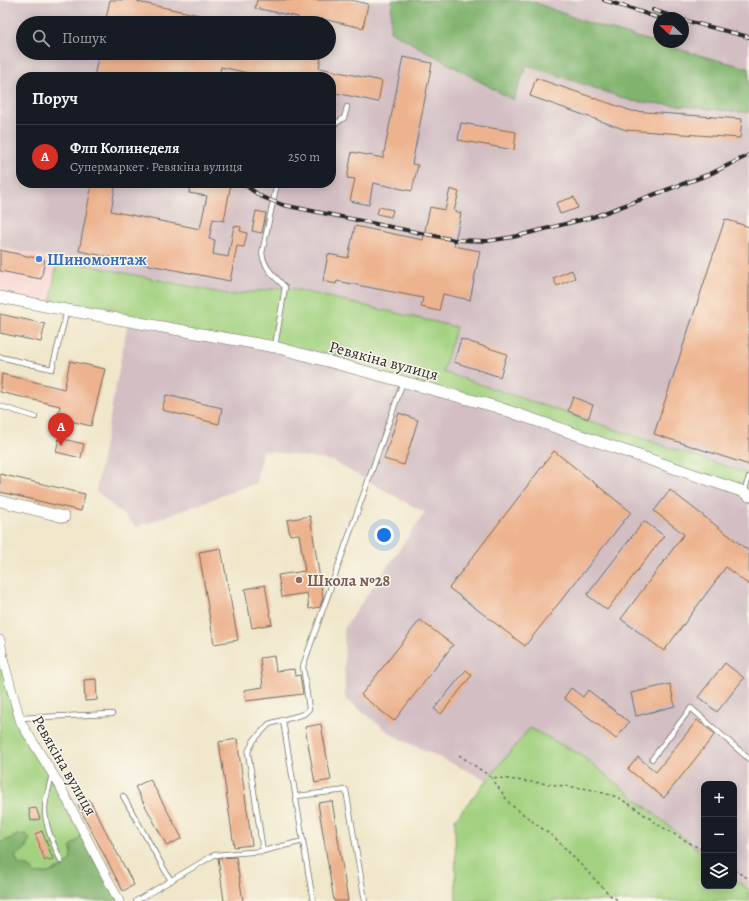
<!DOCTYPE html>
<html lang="uk">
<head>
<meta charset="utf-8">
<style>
	:root { --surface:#171b24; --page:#20242c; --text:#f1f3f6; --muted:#9ea1a6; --line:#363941; --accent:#d93025 }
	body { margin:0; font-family:Alegreya,serif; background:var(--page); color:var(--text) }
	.controls { position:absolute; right:12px; bottom:12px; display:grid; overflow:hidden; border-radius:8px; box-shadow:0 2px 10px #0003 }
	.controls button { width:36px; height:36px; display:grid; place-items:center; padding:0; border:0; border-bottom:1px solid var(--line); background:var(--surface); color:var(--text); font:20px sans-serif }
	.compass { position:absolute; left:653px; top:12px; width:36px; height:36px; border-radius:50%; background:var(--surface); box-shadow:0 2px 10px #0003; rotate:293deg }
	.you { position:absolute; left:384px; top:535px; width:14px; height:14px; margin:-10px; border:3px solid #fff; border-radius:50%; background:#1a73e8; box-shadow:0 0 0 6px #1a73e833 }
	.badge { display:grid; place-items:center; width:26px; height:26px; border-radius:50%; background:var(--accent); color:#fff; font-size:13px; font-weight:700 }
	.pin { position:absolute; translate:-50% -33px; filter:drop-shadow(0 1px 2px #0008) }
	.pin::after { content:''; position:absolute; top:21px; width:14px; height:12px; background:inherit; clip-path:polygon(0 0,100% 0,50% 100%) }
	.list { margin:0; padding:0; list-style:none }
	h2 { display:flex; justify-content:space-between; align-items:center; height:52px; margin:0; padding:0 16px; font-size:17px }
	h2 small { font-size:13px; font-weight:400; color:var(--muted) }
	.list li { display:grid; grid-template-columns:26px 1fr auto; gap:12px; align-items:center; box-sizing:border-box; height:64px; padding:0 16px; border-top:1px solid var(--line) }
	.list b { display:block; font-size:15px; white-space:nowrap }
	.list p { margin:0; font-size:13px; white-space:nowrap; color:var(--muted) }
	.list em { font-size:13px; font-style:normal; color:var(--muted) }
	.icon { flex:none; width:22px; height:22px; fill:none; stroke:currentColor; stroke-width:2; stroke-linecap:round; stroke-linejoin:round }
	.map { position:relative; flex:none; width:749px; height:901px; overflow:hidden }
	.search { position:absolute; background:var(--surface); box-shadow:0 2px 10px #0003; left:16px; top:16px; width:320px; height:44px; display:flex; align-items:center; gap:10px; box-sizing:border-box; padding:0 14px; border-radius:22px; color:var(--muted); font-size:15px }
	.panel { position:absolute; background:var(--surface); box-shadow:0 2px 10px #0003; left:16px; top:72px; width:320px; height:116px; border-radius:16px }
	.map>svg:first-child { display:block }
</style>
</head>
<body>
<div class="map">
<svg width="749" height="901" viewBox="0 0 749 901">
	<rect width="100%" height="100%" fill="#fbf7ec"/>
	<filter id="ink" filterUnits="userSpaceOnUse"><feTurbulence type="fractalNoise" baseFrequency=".025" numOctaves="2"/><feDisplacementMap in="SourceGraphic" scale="8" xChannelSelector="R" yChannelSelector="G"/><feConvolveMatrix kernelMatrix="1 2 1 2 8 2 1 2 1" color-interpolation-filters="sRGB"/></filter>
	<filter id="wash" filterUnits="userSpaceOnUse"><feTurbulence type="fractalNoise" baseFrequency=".012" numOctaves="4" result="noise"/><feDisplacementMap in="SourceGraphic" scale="16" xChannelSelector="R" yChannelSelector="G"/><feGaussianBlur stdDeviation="0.9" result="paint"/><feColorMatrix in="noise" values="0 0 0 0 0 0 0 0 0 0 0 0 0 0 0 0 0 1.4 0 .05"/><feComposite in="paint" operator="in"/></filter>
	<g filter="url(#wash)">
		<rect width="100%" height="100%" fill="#f0e7cb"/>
		<!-- built -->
		<path fill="#f7d0cd" d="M0 247 57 259 50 307 0 297Z"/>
		<!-- industrial -->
		<path fill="#d2bec3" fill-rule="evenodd" d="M0 0H392L390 31 513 100 527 65 632 101 749 113V474L443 372 456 327 285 287 231 295 0 247ZM23 23H329V53H23ZM21 77H331V183H21Z
			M529 0H749V68L713 59 588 23ZM659 18H683V42H659Z
			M128 321 275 348 497 407 749 496V890L734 878V784H704V854L581 755 530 728 487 780 394 736 345 698 344 628 425 513 333 461 262 450 256 483 137 527 96 491Z"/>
		<!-- green -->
		<path fill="#a2d17f" stroke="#667e55" d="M57 259 231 295 285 287 456 327 443 372 749 474V496L497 407 275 348 50 307Z
			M0 640 21 723 82 826 80 838 71 846 72 857 68 864 46 874H36L19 865 15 857 18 834 11 839 0 843Z
			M530 728 581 755 704 854V886H734V878L749 890V901H456L455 819Z"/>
		<!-- forest -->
		<path fill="#81b36e" stroke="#566f4c" d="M392 0H529L588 23 713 59 749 68V113L632 101 527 65 513 100 390 31Z
			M82 826 119 901H0V843C9 839 17 834 26 834L30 838 26 848 15 857 19 865 29 866 36 874C47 874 69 870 71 856 72 853 71 849 71 846L80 838Z"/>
		<g id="blocks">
			<!-- building -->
			<path fill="#edb28e" d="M110 0H139L138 2 223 20 222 23H105Z
				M257 0H351L368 4 363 28 322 19 321 23H297L298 17 255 8Z
				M99 53H322L319 68 382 81 378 102 331 92V77H266L221 67 219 77H94Z
				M403 57 432 63 412 164 418 165 412 191 373 183 369 205 350 201 355 179 347 178 352 152 383 158Z
				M536 78 632 111 742 119 740 138 626 130 530 96Z
				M461 123 516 132 514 150 458 140Z
				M92 183H116L111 211 200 229 207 196 189 193 191 183H231L224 221 213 219 209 239 215 240 213 254 228 257 234 226 241 227 240 231 247 233 244 247 237 246 230 281 79 251Z
				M450 189 459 192 454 211 461 213 454 246 480 251 470 300 443 294 439 311 421 307 423 298 337 281 336 284 323 281 328 254 348 258 355 226 423 240 430 207 445 210Z
				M574 197 578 208 560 214 556 203Z
				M379 207 393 210 391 217 377 214Z
				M256 211 266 213 262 233 252 231Z
				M725 219 749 227V465L654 434Z
				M0 250 45 260 41 279 0 271Z
				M572 270 575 278 557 286 553 278Z
				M0 314 45 324 41 342 0 333Z
				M461 339 507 354 500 377 454 362Z
				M70 361 105 369 91 426 57 418 60 406 0 392 2 374 64 389Z
				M166 395 222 408 219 424 162 410Z
				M573 397 593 405 588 419 568 411Z
				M399 413 418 420 404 465 384 459Z
				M59 438 84 444 81 458 56 452Z
				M554 451 631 512 525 646 449 588Z
				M0 474 85 494 81 511 0 492Z
				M670 490 749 551V585L726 567 664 651 621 619 684 534 654 511Z
				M310 516 323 598 320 607 309 609 307 593 282 597 278 575 305 571 299 534 290 535 287 520Z
				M644 521 664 536 607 610 587 595Z
				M221 548 238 640 214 644 199 552Z
				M265 585 272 624 252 628 245 589Z
				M420 620 453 645 394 721 361 695Z
				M274 656 276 671 294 669 295 676 300 675 303 694 246 701 244 690 263 687 260 658Z
				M725 663 744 678 717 712 698 697Z
				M466 670 472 675 441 714 434 709Z
				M96 679 97 700 85 701 84 680Z
				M670 684 675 706 636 716 631 693Z
				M571 688 583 697 588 690 629 722 616 739 564 698Z
				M697 720 715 734 664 798 628 769 638 757 656 772Z
				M321 724 331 780 315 783 305 727Z
				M237 739 252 845 234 847 219 742Z
				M150 779 182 838 167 846 135 787Z
				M89 799 134 885 123 891 78 805Z
				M332 801 348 901H334L318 803Z
				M36 808 40 819 31 821 29 809Z
				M42 831 53 859 49 861 48 859 45 861 39 845H40L35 834Z
				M236 857 243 901H224L218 858Z"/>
		</g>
	</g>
	<g filter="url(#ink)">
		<use href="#blocks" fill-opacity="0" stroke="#706d63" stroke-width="1"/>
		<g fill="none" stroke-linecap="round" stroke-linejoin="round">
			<!-- service casing -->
			<g stroke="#706d63" stroke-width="6">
				<path id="service" d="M331 124H335L344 118 347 107
					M275 346 285 287C274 276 264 268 262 253L277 183
					M0 357 52 369 67 310
					M0 406 35 417
					M744 492 749 477
					M19 718 112 714
					M283 721 313 901
					M652 759 691 708 749 759
					M52 774C50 785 45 798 45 809 45 827 54 845 61 861
					M123 796 171 881
					M297 796 346 790 365 901
					M263 851 248 752 254 740 269 724 304 714 309 709 303 666 403 382
					M136 901 214 855 263 851 303 841"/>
			</g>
			<!-- minor casing -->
			<g stroke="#706d63" stroke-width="10">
				<path id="minor" d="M0 640 4 663 21 723 59 784 119 901"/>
			</g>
			<!-- tertiary casing -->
			<g stroke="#706d63" stroke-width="12">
				<path id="tertiary" d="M0 297 50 307 275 347 497 407 744 492 749 496
					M0 501 64 517"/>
			</g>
			<!-- path -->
			<path stroke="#706d63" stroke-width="1.5" stroke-dasharray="3 3" stroke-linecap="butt" d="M459 755 491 777 589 789 617 797 634 807 660 826 704 851
				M491 777 510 804 557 840 610 895 619 901
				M734 870 749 879"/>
			<!-- service -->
			<use href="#service" stroke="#fff" stroke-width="4.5"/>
			<!-- minor -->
			<use href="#minor" stroke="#fff" stroke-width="9"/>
			<!-- tertiary -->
			<use href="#tertiary" stroke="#fff" stroke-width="11"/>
			<!-- rail casing -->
			<g stroke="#2b2b2b" stroke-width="4">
				<path id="rail" d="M604 0 659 18
					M653 10 677 18
					M683 20 749 37
					M242 183 262 197 283 205 455 240 488 241 513 237 593 217 710 174 749 155"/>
			</g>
			<!-- rail -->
			<use href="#rail" stroke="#fbf7ec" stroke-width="2.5" stroke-dasharray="8" stroke-linecap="butt"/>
		</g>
	</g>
	<!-- markers -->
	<circle fill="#3f7fe0" stroke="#fbf7ec" stroke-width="1.5" cx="39" cy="259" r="4"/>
	<circle fill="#8d6e63" stroke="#fbf7ec" stroke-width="1.5" cx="299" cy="580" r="4"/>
	<g text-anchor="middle" stroke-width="3" stroke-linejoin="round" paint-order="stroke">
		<!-- shop labels -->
		<g font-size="16" font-weight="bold" fill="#366cbe" stroke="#fbf7ec" text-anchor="start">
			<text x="47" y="265">Шиномонтаж</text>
		</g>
		<!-- street labels -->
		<g font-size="16" fill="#2b2b2b" stroke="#fbf7ec">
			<text transform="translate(384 360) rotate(15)" y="6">Ревякіна вулиця</text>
			<text transform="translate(65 765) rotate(60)" y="6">Ревякіна вулиця</text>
		</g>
		<!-- education labels -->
		<g font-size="16" font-weight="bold" fill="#785e54" stroke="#fbf7ec" text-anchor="start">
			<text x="307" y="586">Школа №28</text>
		</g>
	</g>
</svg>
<div class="controls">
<button>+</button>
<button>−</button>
<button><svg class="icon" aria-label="layers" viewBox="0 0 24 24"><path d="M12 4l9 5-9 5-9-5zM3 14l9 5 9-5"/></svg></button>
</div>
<svg class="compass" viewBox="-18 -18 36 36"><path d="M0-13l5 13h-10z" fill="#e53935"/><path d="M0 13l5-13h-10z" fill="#9ea1a6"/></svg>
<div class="you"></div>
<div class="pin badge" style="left:61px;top:446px">A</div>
<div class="search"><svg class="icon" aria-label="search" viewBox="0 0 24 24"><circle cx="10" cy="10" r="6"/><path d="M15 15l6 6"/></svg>Пошук</div>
<section class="panel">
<h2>Поруч<small></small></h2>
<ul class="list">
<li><span class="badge">A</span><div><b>Флп Колинеделя</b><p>Супермаркет · Ревякіна вулиця</p></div><em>250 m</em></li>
</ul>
</section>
</div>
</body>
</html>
